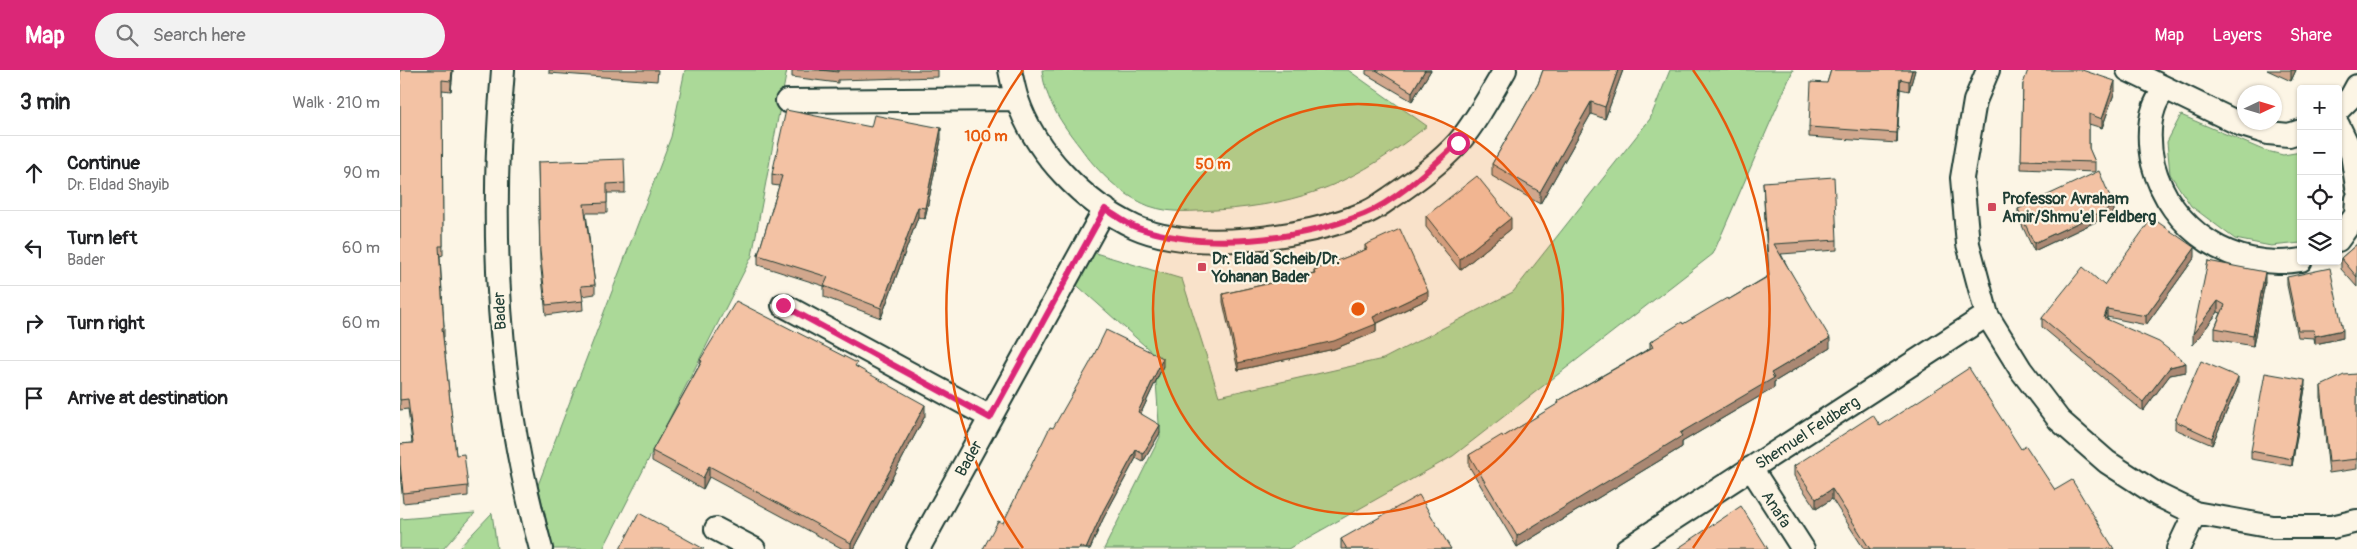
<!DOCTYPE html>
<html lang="en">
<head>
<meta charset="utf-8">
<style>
	:root { --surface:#fff; --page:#f2f2f2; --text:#202124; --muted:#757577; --line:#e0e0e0; --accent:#db2777 }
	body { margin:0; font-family:Pangolin,sans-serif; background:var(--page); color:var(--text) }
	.controls { position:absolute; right:15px; top:15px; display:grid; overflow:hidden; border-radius:5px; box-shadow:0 1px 4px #0004 }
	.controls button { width:45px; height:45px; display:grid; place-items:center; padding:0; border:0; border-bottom:1px solid var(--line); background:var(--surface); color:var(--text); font:25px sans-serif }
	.compass { position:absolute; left:1837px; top:15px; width:45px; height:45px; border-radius:50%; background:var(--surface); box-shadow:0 1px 4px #0004; rotate:86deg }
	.stop { position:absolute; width:15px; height:15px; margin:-11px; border:4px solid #db2777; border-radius:50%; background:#fff }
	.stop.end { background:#db2777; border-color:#fff; box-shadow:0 1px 5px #0008 }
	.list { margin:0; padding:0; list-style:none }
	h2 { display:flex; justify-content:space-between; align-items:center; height:65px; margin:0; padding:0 20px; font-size:21px }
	h2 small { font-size:16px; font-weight:400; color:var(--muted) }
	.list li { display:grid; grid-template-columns:32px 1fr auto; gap:15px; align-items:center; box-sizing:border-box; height:75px; padding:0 20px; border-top:1px solid var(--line) }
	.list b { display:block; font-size:19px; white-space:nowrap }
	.list p { margin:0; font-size:16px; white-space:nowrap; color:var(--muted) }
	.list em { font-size:16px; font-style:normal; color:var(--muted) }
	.icon { flex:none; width:28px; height:28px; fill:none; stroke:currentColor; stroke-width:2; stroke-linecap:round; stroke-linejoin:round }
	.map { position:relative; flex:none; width:1957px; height:479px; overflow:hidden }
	header { display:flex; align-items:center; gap:30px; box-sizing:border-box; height:70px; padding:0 25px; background:var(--accent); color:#fff }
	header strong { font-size:24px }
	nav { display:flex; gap:28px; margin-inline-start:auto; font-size:18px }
	.search { width:350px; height:45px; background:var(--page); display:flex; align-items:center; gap:12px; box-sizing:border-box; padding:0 18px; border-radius:28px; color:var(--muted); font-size:19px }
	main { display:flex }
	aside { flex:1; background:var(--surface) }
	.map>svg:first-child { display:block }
</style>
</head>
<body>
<header>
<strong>Map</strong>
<div class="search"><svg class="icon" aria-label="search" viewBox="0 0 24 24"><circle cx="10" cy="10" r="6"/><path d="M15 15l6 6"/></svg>Search here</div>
<nav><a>Map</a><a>Layers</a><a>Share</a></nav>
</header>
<main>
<aside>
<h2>3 min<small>Walk · 210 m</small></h2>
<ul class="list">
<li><svg class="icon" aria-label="ahead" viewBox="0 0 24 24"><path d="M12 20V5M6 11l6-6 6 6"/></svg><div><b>Continue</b><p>Dr. Eldad Shayib</p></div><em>90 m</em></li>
<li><svg class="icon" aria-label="left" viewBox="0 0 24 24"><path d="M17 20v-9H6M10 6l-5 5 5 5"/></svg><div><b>Turn left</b><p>Bader</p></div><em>60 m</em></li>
<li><svg class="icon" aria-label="right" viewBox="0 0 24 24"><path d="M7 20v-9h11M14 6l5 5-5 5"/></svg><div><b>Turn right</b></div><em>60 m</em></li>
<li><svg class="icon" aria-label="arrive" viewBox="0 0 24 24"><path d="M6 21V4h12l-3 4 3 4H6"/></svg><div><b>Arrive at destination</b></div></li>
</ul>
</aside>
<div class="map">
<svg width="1957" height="479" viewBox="0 0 1957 479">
	<rect width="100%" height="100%" fill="#fcf5e5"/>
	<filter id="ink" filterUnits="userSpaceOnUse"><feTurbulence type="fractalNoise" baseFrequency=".02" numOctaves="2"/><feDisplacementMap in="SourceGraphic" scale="10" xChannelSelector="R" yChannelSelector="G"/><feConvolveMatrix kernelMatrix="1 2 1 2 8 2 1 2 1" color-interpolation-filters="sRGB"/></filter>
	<g filter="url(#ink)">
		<!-- green -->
		<path fill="#abd998" stroke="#658b66" d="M285 0H387L352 186 203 479H153L138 415 271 67Z
			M642 0H948L1027 56C957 111 907 134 816 140 792 141 772 144 749 136 721 125 697 101 680 77 662 54 645 30 642 0Z
			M1270 0H1393L1313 184 1053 386 888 479H704L760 367 754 284 670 209 682 179 782 209 819 326 983 289 1113 222 1250 49Z
			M1781 45 1863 80 1883 85 1901 82V173L1871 176 1835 169 1791 136 1770 104 1767 72Z
			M75 443 43 479H0V449Z
			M92 443 97 479H58Z"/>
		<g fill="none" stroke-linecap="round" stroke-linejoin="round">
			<!-- street casing -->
			<g stroke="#1f3d34" stroke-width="26">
				<path id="street" d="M103 0C89 164 97 320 141 479
					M610 0C612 10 614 20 617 29 635 83 684 133 735 157 793 183 907 168 965 143 974 140 982 133 990 128 1014 112 1039 94 1058 73 1076 52 1091 24 1105 0
					M1588 0 1575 31 1562 108 1568 174 1587 245 1621 300 1659 350 1707 392 1758 425 1795 443 1873 457H1932L1957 451
					M1728 0 1842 55 1868 63 1889 65 1901 61
					M1765 18C1761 24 1756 31 1754 38 1748 55 1749 77 1753 94 1770 160 1833 202 1901 190
					M387 31 617 29
					M1938 40 1951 27 1957 16
					M1938 55 1952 84 1957 117
					M1938 170 1956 145 1957 129
					M383 235 590 347
					M1351 398 1403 479
					M316 459 354 479
					M518 479 705 139
					M1227 479 1587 245
					M1778 479 1795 443"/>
			</g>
			<!-- street -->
			<use href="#street" stroke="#fcf5e5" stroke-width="22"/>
		</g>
		<!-- wall -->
		<path fill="#d1a78d" stroke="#1f3d34" d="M0 0H53L51 21 42 20 43 185 40 186 44 257V267H43L56 385 68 416V426L3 433 0 403V374L12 373 8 339 0 340Z
			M149 0H258L257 11 149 3Z
			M392 0H538V7L438 10V13L392 7Z
			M966 0H1031L1012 31 966 4Z
			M1143 0H1223L1205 49 1191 44 1140 134 1092 106V94L1138 14Z
			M1431 0H1515L1509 21 1500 19 1497 73 1409 67V57L1427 13Z
			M1867 0H1896L1891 11Z
			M1623 14 1715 21 1702 58 1689 54V79L1695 92V102L1621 99Z
			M471 57 541 69 525 149 518 147 481 248 424 227V216L358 195V185L379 116 372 115V104Z
			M138 92 225 113V123H207V143H186L195 215V224L182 226 183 240 146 245 140 190Z
			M1363 112 1437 170V180L1381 184 1430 278 1374 312V318L1282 372V377L1117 477 1069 396V385L1103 367 1158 334V331L1250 278V272L1328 230 1368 206Z
			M1618 139 1714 143 1634 181 1618 147Z
			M1026 146 1111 159 1060 200 1026 157Z
			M1957 174V217L1941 199V188Z
			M965 175 1028 229 976 254V262L934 279 838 300 823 232V224L914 203V200L965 180Z
			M1795 187 1746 255 1707 247V249L1786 302 1770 305 1743 341 1642 257V248L1704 215Z
			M1808 191 1865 212 1853 276 1815 269V258L1821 243 1818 242 1793 275Z
			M1887 207 1943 268 1915 274 1914 268 1898 267 1887 215Z
			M300 290 457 297 525 346 454 479H443L309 407 303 419 252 391V381L300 294Z
			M763 296 741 343 760 363 743 392 736 388 703 449 690 479H583L603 453Z
			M1957 304V399L1929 403 1921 327V316Z
			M1838 315 1812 375 1775 359V351Z
			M1905 318 1892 396 1851 389V381Z
			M1480 356 1621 379 1655 420 1714 479H1464L1432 429 1416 439 1394 406V396Z
			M941 469 1051 479H941Z"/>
		<!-- shaded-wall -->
		<path fill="#aa8873" stroke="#1f3d34" d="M52 0H53L51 21V11Z
			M1025 0H1031L1012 31V22Z
			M1218 0H1223L1205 49V37Z
			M1512 0H1515L1509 21V11Z
			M1891 0H1896L1891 11Z
			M1500 9V19L1497 73V63Z
			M1715 11V21L1702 58V49Z
			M1191 32V44L1140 134V122Z
			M541 58V69L525 149V138Z
			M1714 136V143L1634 181V173Z
			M518 137V147L481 248V238Z
			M1111 148V159L1060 200V189Z
			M1795 178V187L1746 255V246Z
			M1865 202V212L1853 276V265Z
			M1028 221V229L973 255V247Z
			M1818 231V242L1793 275V264Z
			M1707 239V247L1704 257V248Z
			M976 254V262L934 279 838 300V293Z
			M1943 260V268L1915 274V266Z
			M1430 268V278L1374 312V318L1282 372V377L1117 477V466L1280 363 1371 303Z
			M763 288V296L738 349V342Z
			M1786 293V302L1770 305 1743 341V332L1770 297Z
			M1838 307V315L1812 375V368Z
			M1905 310V318L1892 396V389Z
			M525 335V346L454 479H451V473Z
			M760 355V363L743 392V384Z
			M736 380V388L703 449 690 479H686L703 441Z
			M309 396V407L303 419V408Z
			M1432 419V429L1416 439V429Z"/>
		<!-- building -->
		<path fill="#f3c2a4" stroke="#1f3d34" d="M0 0H52L51 11 42 10 43 176H39L44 257 42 258 56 385 64 384 68 416 3 423 0 394V374L13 373 8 329 0 330Z
			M420 0H438V2Z
			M976 0H1025L1012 22Z
			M1143 0H1218L1205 37 1191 32 1140 122 1092 94 1138 14Z
			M1431 0H1512L1509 11 1500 9 1497 63 1409 57 1411 12 1427 13Z
			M1628 0H1682L1715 11 1702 49 1689 44V78L1695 92 1621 90 1623 14Z
			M386 40 471 57 474 45 541 58 525 138 518 137 481 238 424 216 428 207 358 185 382 106 372 104Z
			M224 89 225 113 207 114V133L184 134 195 215 181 216 183 231 146 235 140 181 138 92Z
			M1699 101 1714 136 1634 173 1618 139Z
			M1077 106 1111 148 1060 189 1026 146Z
			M1434 107 1437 170 1374 174 1430 268 1371 303 1374 308 1280 363 1282 366 1117 466 1069 385 1102 365 1103 367 1159 333 1158 331 1253 277 1250 272 1282 252 1283 254 1327 228 1328 230 1369 206 1363 112Z
			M1752 148 1795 178 1746 246 1707 239 1704 248 1759 272 1786 293 1770 297 1743 332 1642 248 1683 197 1704 215Z
			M1000 159 1028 221 973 247 976 254 934 271 838 293 823 224 915 203 914 200 967 179 965 175Z
			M1957 174V207L1941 188Z
			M1808 191 1865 202 1853 265 1815 258 1825 235 1818 231 1793 264Z
			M1930 198 1943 260 1915 266 1914 260H1898L1887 207Z
			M336 231 457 293 455 296 525 335 451 473 309 396 303 408 252 381 302 291 300 290Z
			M706 260 763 288 738 342 760 355 743 384 736 380 703 441 686 479 680 476 679 479H583L598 451 603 453 650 357 653 358 690 293Z
			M1801 291 1838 307 1812 368 1775 351Z
			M1569 298 1621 379 1626 376 1655 420 1672 410 1714 479H1470L1432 419 1416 429 1394 396 1473 345 1480 356Z
			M1865 303 1905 310 1892 389 1851 381Z
			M1957 304V389L1929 392 1921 316 1944 305Z
			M1019 425 1051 479H947L941 469Z
			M1341 436 1368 479H1277Z
			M239 443 304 479H220Z"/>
	</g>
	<g fill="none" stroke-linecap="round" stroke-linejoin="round" filter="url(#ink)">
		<!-- route -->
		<path stroke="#db2777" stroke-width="6" d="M383 235 590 348 705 139C715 145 726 154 738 158 807 181 897 171 964 144 998 130 1031 97 1058 73"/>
	</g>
	<!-- distance rings -->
	<circle cx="958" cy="239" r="205" fill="#e8590c" fill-opacity=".12"/>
	<g fill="none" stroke="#e8590c" stroke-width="2.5">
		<circle cx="958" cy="239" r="205"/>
		<path d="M623 478A411 411 0 0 1 623 0M1293 0A411 411 0 0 1 1293 478"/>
	</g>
	<!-- markers -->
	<g fill="#d1495b" stroke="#fcf5e5" stroke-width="2">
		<rect x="1587" y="132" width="10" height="10" rx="2.5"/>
		<rect x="797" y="192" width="10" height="10" rx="2.5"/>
	</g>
	<g text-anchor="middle" stroke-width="4.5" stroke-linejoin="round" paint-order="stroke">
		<!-- poi labels -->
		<g font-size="16" font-weight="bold" fill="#1f3d34" stroke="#fcf5e5" text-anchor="start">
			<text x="1602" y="134">Professor Avraham<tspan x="1602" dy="18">Amir/Shmu'el Feldberg</tspan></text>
			<text x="812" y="194">Dr. Eldad Scheib/Dr.<tspan x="812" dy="18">Yohanan Bader</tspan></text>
		</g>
		<!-- street labels -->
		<g font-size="16" fill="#1f3d34" stroke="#fcf5e5">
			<text transform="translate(99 241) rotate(-93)" y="6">Bader</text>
			<text transform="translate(1407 362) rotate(-33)" y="6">Shemuel Feldberg</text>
			<text transform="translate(568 388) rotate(-61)" y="6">Bader</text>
			<text transform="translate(1377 439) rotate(57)" y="6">Anafa</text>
		</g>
	</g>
	<circle cx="958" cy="239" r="8" fill="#e8590c" stroke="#fcf5e5" stroke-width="2.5"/>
	<g font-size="15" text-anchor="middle" font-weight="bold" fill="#e8590c" stroke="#fcf5e5" stroke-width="4.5" stroke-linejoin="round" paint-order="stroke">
		<text x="586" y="71">100 m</text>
		<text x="813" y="99">50 m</text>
	</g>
</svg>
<div class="controls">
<button>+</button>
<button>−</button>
<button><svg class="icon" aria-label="locate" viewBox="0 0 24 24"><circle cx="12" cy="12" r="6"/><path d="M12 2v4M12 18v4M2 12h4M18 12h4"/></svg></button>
<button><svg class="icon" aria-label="layers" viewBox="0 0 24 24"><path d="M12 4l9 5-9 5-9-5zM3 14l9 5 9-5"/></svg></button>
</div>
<svg class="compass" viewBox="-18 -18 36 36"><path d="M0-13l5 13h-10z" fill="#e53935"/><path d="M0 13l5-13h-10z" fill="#757577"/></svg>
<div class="stop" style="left:1058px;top:73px"></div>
<div class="stop end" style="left:383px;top:235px"></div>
</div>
</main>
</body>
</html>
